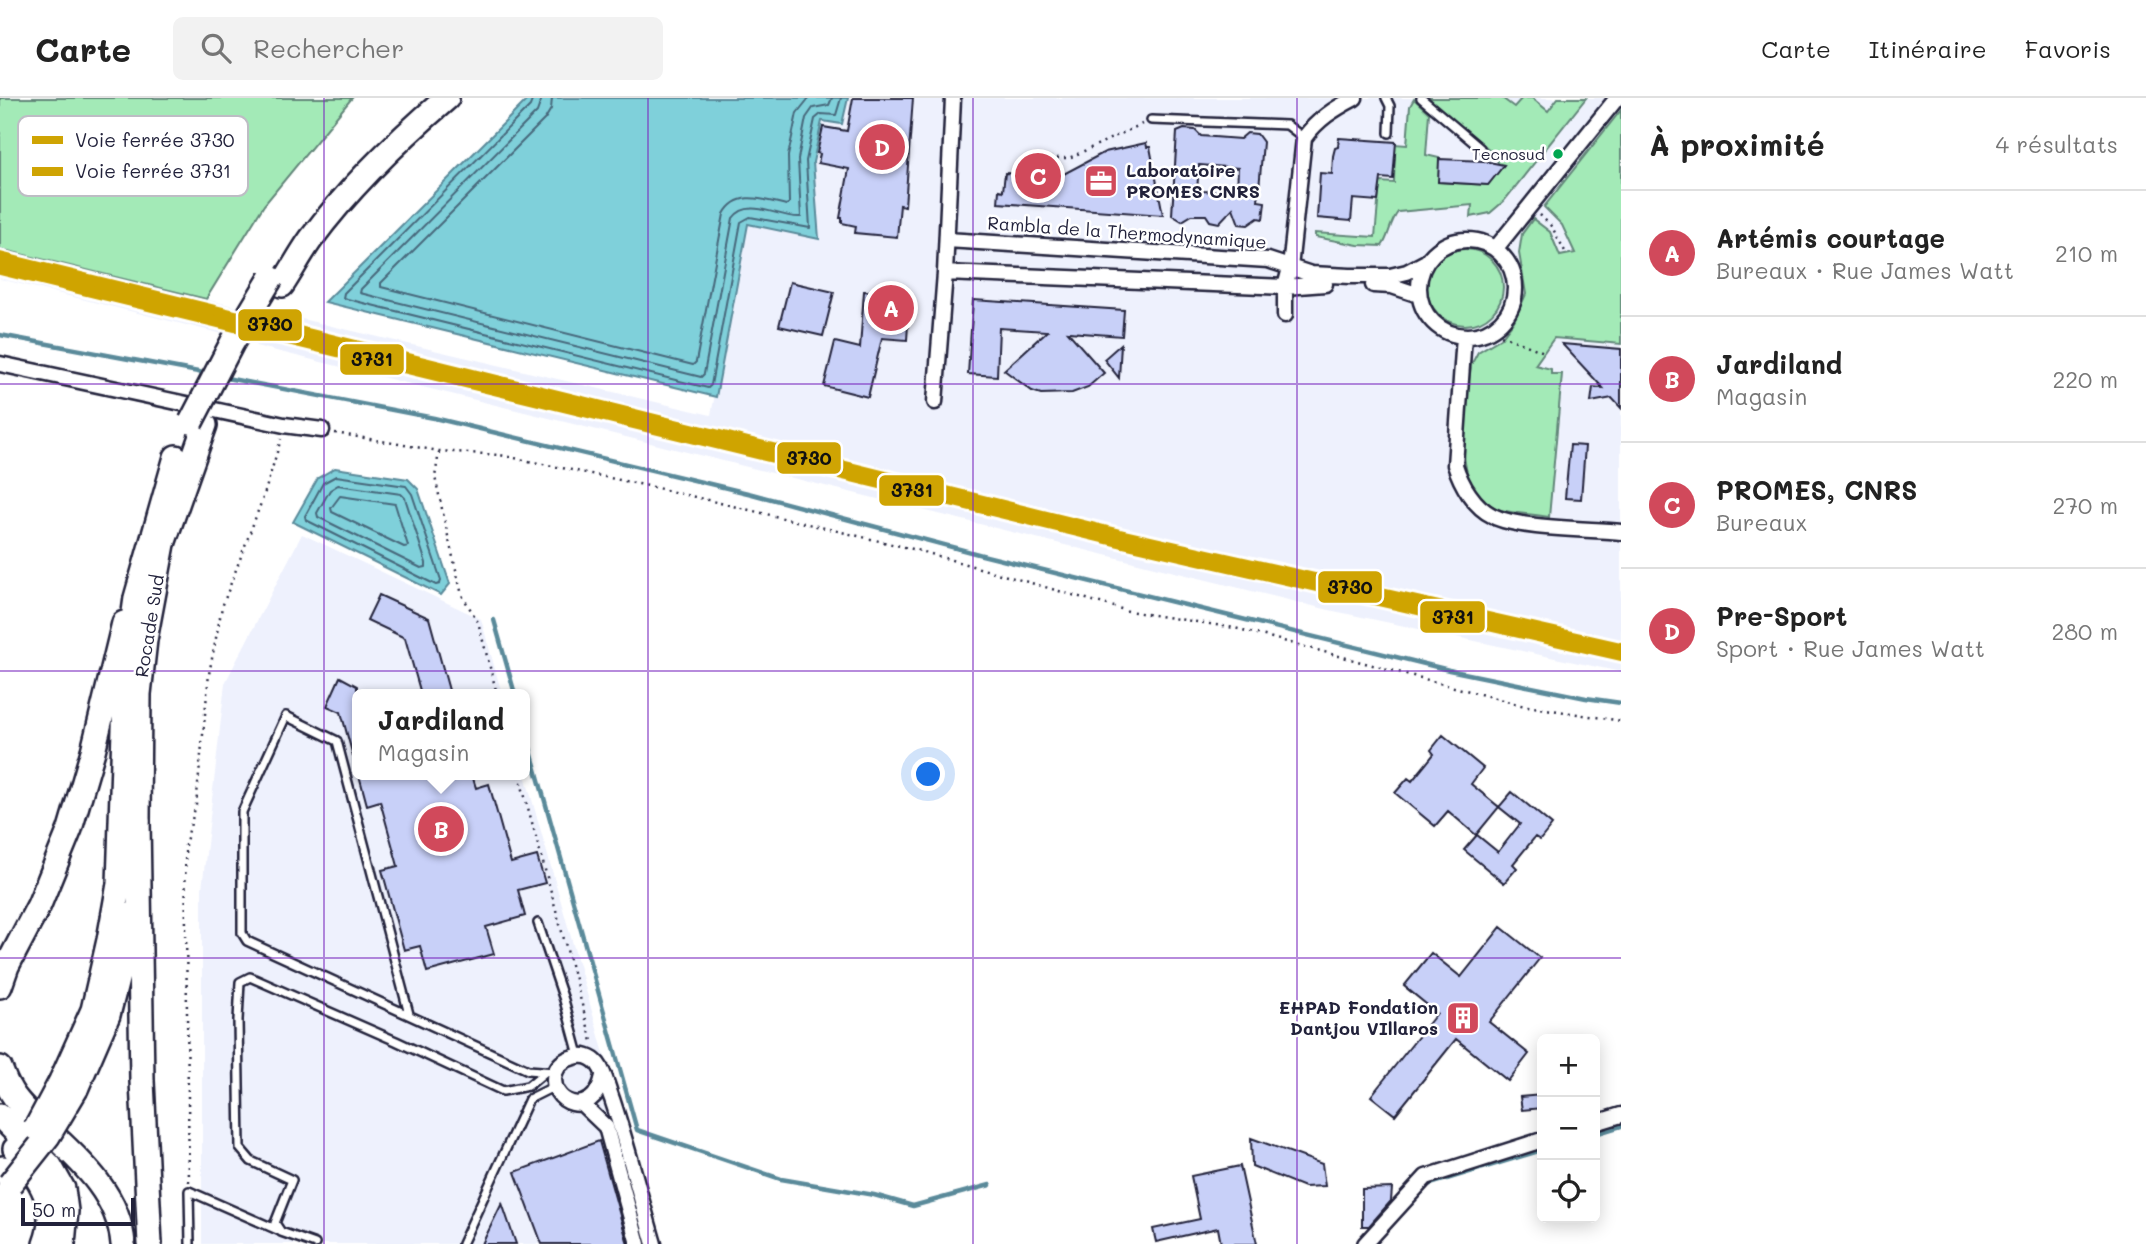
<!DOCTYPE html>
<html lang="fr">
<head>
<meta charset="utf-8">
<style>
	:root { --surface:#fff; --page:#f2f2f2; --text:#222; --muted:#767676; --line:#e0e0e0; --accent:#d1495b }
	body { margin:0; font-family:Mali,sans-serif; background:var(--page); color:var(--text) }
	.controls { position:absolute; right:21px; bottom:21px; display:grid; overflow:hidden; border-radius:10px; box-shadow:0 4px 18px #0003 }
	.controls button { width:63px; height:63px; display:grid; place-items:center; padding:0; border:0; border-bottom:2px solid var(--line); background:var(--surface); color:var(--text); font:35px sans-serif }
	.scale { position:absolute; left:21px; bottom:18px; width:114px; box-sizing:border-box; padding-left:7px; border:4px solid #22223b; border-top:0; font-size:19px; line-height:24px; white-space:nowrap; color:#22223b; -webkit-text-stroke:5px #fff; paint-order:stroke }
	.you { position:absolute; left:929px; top:677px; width:24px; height:24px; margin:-18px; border:5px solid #fff; border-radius:50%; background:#1a73e8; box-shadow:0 0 0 10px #1a73e833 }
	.badge { display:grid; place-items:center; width:46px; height:46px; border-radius:50%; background:var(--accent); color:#fff; font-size:23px; font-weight:700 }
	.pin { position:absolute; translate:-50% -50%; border:4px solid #fff; box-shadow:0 2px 7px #0006 }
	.popup { position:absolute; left:352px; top:591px; width:178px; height:91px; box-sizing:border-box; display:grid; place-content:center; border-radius:10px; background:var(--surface); filter:drop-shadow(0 2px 5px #0005); font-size:23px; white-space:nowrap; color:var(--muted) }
	.popup b { font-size:26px; color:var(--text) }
	.popup::after { content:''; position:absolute; left:50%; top:100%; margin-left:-14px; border:14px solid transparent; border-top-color:var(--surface) }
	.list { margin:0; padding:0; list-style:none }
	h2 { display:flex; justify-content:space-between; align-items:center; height:91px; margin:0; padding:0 28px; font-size:30px }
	h2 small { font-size:23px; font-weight:400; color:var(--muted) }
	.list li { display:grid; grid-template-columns:46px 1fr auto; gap:21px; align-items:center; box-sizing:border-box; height:126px; padding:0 28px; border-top:2px solid var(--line) }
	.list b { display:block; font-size:26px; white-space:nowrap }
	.list p { margin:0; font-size:23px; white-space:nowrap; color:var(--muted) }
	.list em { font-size:23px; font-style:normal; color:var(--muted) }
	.icon { flex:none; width:38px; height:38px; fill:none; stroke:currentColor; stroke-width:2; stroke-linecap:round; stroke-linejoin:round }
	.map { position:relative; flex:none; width:1621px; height:1146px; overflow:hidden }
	header { display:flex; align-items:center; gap:42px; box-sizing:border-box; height:98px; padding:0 35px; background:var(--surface); border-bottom:2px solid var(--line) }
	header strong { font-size:33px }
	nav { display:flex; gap:38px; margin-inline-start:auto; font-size:24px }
	.search { width:490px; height:63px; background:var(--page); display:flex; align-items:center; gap:18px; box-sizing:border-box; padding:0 24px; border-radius:10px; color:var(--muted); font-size:26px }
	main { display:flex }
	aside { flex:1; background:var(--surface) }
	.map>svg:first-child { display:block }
</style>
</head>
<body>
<header>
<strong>Carte</strong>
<div class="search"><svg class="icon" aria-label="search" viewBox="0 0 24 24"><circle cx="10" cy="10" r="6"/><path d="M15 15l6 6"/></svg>Rechercher</div>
<nav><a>Carte</a><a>Itinéraire</a><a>Favoris</a></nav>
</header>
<main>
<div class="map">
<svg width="1621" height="1146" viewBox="0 0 1621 1146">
	<rect width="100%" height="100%" fill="#fff"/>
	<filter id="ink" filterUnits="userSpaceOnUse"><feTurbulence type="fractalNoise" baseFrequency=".0143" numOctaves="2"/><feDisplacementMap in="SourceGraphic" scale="14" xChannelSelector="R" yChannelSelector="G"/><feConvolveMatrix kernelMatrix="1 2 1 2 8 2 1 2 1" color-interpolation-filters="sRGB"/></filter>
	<g filter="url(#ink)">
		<!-- built -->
		<path fill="#eef1fd" d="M848 0H1621V574L1329 512 256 248 276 215 711 317 748 125 819 141 813 64 822 22 842 26Z
			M0 151 242 210 227 237 0 181Z
			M302 436 481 521 502 596H357V677H525L658 1146H202V791L225 585Z"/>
		<!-- green -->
		<path fill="#a3eab7" stroke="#628679" stroke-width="2" d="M0 0H352L264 107 206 201 0 151Z
			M1427 0H1502L1514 9 1522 0H1532L1548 13 1558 0H1586L1504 103 1490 115 1471 119 1472 107 1398 114C1389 126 1389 139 1382 148L1358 147 1315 139V135L1375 139 1380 84 1394 85 1395 46 1407 47 1410 8 1414 1 1429 15 1426 57 1439 60V84L1488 87 1502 69 1498 65 1496 57Z
			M1621 12V246L1554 240 1535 267 1551 271V276H1562L1549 419C1534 416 1516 416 1501 412 1445 394 1467 311 1471 267L1478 254 1501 240 1514 223 1526 196 1519 155 1522 136 1533 121 1550 134 1560 158 1575 155 1562 127 1544 109Z
			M1427 189a38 38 0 1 1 76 0a38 38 0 1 1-76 0Z"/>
		<!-- water -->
		<path fill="#7fd0da" stroke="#5a8a9a" stroke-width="2" d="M529 0H848L842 26 822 23 813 64 819 141 748 126 716 299 325 204Z
			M335 370 408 381 418 391 450 486 441 497 293 424 318 380Z"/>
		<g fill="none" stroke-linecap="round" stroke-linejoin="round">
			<!-- shore -->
			<path stroke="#47687b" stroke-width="2" d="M533 0 530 8 344 195 343 200 708 290 711 287 741 124 750 119 810 130 806 63 815 21 821 16 836 17 841 0
				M542 0 537 14 361 191 360 195 701 279 704 276 733 120C749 98 780 121 801 119L798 61 806 20 813 10 829 7 832 0
				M552 0 551 11 545 21 381 185V189L693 267 696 264 724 116C738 91 764 102 786 107L789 105 788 58 797 15 809 0
				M336 378 406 388 412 396 441 482 440 486 436 487 306 422 305 418 323 385Z
				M338 387 401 396 405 400 426 465V469L421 470 318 419 317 415 330 392Z
				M340 398 395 406 408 448 404 449 332 414 331 410Z"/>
			<!-- stream -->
			<path stroke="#5a8a9a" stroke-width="4.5" d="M0 237 209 276
				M221 279 434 320 752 396 982 457 1449 572 1586 600 1621 605
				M494 522 515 596
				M525 632 637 1032 781 1081 874 1097 913 1108 990 1087
				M1595 1036 1621 1028
				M1427 1087 1542 1052"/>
		</g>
		<!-- building -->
		<path fill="#c8d0f8" stroke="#22223b" stroke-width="2" fill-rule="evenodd" d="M853 0H913L905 108 900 107 897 139 855 135 856 128 842 125V120H840L849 71 818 65 820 56 817 55 823 29 847 33Z
			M1184 31 1195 32 1201 38 1240 41 1247 35 1257 36 1263 44 1258 103 1265 104 1263 121 1258 120 1248 127 1239 126 1233 110 1219 125 1210 123 1206 117H1192L1182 123 1172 117 1177 34ZM1199 67 1238 70 1237 94 1197 93Z
			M1339 40 1396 44 1393 81 1381 80 1378 103 1353 101 1351 123 1317 120 1320 75 1332 76 1333 58 1335 50 1338 49Z
			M1146 45 1147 49H1150L1163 117 998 105 999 92 1003 93 1005 75 1060 78 1105 54Z
			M1439 61 1484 63 1504 67 1488 87 1438 84Z
			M790 184 834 194 823 238 779 228Z
			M864 193 910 196 907 242 882 240 868 299 824 288 835 244 860 250Z
			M973 202 1124 212 1122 238 1068 234 1104 275 1088 289 1072 295 1041 296 1032 293 1004 272 1047 233 999 230 997 278 968 276Z
			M1121 246 1119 280 1104 261Z
			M1562 246 1621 251V310L1612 300 1591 304 1593 289 1603 290Z
			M1570 347 1585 348 1581 401 1565 400Z
			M379 497 429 520 450 596H421L405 540 367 522Z
			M340 579 357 588V657L353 658 341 614 327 608Z
			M1443 637 1483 670 1471 686 1499 709 1476 737 1448 713 1435 728 1395 695 1408 680 1412 683 1434 656 1431 652Z
			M359 677H472L476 690 489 686 511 765 537 758 545 785 518 792 525 818 486 829 494 856 427 874 420 848 404 852 382 772 398 768 380 703 367 707Z
			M1512 694 1552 727 1540 742 1535 739 1513 766 1517 770 1504 785 1464 752 1477 737 1498 754 1520 726 1499 709Z
			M1501 829 1540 860 1489 924 1529 956 1508 983 1456 941 1395 1017 1371 998 1437 915 1404 888 1431 855 1461 879Z
			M1542 997V1010L1522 1012 1520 999Z
			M1251 1040 1322 1066 1325 1088 1304 1089 1252 1068Z
			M599 1043 628 1146H542L515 1074Z
			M1240 1068 1257 1146H1221L1218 1130 1156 1144 1153 1131 1200 1121 1191 1078Z
			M1392 1090 1391 1103 1369 1128H1362V1091Z
			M502 1105 516 1146H482Z"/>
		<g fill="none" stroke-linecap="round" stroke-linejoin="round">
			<!-- service casing -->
			<g stroke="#22223b" stroke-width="12">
				<path id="service" d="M1386 0 1390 8 1389 35
					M1421 0 1480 50
					M1151 22 1287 27 1304 40
					M538 825 564 902 579 957
					M409 916 337 643 286 618 242 714V835L247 843 528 972 555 974
					M190 1146 189 1093 280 1133
					M315 1146 281 1134 275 1125 292 1082 251 1063 240 1050 238 922 240 884 250 879 396 943 503 993 528 988 545 974
					M462 1146 529 1001 555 988"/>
			</g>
			<!-- minor casing -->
			<g stroke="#22223b" stroke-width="19">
				<path id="minor" d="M947 142 1268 162 1311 176 1350 178H1390L1407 174 1426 164
					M1419 190a48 48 0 1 1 96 0a48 48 0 1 1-96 0Z
					M1496 150 1617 0
					M945 175 1285 189 1325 186
					M1373 187 1392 188 1419 197
					M1285 217V189L1290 170 1304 40C1318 21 1334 11 1355 0
					M1464 238 1455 367C1461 386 1474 409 1493 418 1518 431 1589 431 1621 434
					M0 266 284 327 322 332
					M935 304 945 175 953 0
					M603 978C593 1025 547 1004 555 975 558 966 566 961 574 959 583 956 592 959 598 966 605 975 608 991 612 1001 628 1049 640 1098 654 1146
					M582 1006 606 1029 638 1146
					M1595 1025 1621 1017
					M1365 1146 1426 1079 1542 1042"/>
			</g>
			<!-- primary casing -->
			<g stroke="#22223b" stroke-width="28">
				<path id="primary" d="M282 187C292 172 301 155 311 141 350 88 398 42 447 0
					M0 888 7 868 39 807 70 731 93 653 124 525
					M0 970C3 977 5 984 9 990 16 1004 30 1016 42 1027 77 1060 119 1094 123 1146
					M0 1018 50 1068 63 1091 66 1113 63 1146
					M15 1051C39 1078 60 1109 45 1146
					M150 1146 142 983 138 723 139 596 145 542 163 446 205 327"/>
			</g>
			<!-- trunk casing -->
			<g stroke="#22223b" stroke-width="28">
				<path id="trunk" d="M133 769 138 723
					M61 983 93 912 109 842 119 786 126 571 136 500 176 359
					M76 991 108 917 124 854 128 817
					M0 1073 3 1070"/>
			</g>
			<!-- path -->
			<path stroke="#22223b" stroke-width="2.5" stroke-dasharray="2 5" stroke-linecap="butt" d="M1050 60H1069L1142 26
				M1540 117 1552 129 1567 157
				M1488 232 1544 254
				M335 335 439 353 500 357 653 389 917 452 1128 513 1235 530 1521 607 1621 623
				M439 354 435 379 448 438 462 497 478 524 497 596
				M519 677 593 947
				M189 1084 185 747 196 707 209 576 222 509 264 397 281 341"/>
			<!-- service -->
			<use href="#service" stroke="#fff" stroke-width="7"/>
			<!-- minor -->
			<use href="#minor" stroke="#fff" stroke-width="14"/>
			<!-- primary -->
			<use href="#primary" stroke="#fff" stroke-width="23"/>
			<!-- trunk -->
			<use href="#trunk" stroke="#fff" stroke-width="23"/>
			<!-- primary-bridge casing -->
			<g stroke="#22223b" stroke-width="28" stroke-linecap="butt">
				<path id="primary-bridge" d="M191 324 232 245 271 180"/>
			</g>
			<!-- trunk-bridge casing -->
			<g stroke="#22223b" stroke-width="28" stroke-linecap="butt">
				<path id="trunk-bridge" d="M36 1030 61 983
					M10 1086 48 1038 76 991"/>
			</g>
			<!-- primary-bridge -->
			<use href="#primary-bridge" stroke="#fff" stroke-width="23"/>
			<!-- trunk-bridge -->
			<use href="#trunk-bridge" stroke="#fff" stroke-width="23"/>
			<!-- rail-1 casing -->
			<g stroke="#fff" stroke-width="18">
				<path id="rail-1" d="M0 160 1124 438 1621 550"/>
			</g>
			<!-- rail-2 casing -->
			<g stroke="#fff" stroke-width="18">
				<path id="rail-2" d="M0 171 1123 444 1621 557"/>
			</g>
			<!-- rail-1 -->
			<use href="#rail-1" stroke="#cfa403" stroke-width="12"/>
			<!-- rail-2 -->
			<use href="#rail-2" stroke="#cfa403" stroke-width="12"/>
		</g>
	</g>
	<!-- grid -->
	<path fill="none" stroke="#7b2cbf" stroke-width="2" stroke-opacity="0.55" d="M324 0V1146M648 0V1146M973 0V1146M1297 0V1146M0 286H1621M0 573H1621M0 860H1621"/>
	<!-- icons -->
	<defs>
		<g id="office-square" transform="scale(1.75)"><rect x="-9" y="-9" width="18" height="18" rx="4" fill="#d1495b" stroke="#fff"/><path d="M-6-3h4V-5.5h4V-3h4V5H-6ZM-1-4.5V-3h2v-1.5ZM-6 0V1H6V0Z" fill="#fff"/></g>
		<g id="building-square" transform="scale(1.75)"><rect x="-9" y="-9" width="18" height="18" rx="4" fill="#d1495b" stroke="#fff"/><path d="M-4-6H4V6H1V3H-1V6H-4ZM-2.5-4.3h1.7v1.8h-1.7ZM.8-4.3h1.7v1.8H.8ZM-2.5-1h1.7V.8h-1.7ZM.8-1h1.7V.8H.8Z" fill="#fff"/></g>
	</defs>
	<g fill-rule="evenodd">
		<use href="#office-square" x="1101" y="83"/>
		<use href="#building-square" x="1463" y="920"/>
	</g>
	<!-- markers -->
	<circle fill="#00a651" stroke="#fff" stroke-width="2.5" cx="1558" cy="56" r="6"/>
	<g text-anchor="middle" stroke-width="5" stroke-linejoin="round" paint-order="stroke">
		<!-- bus labels -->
		<g font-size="16" fill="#22223b" stroke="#fff" text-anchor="end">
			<text x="1545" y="62">Tecnosud</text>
		</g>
		<!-- poi labels -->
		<g font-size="18" font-weight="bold" fill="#22223b" stroke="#fff" text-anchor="start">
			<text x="1126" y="79">Laboratoire<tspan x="1126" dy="21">PROMES CNRS</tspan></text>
			<text x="1438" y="916" text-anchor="end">EHPAD Fondation<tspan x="1438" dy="21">Dantjou VIllaros</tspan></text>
		</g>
		<!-- street labels -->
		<g font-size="18" fill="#22223b" stroke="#fff">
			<text transform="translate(1127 135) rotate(4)" y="6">Rambla de la Thermodynamique</text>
			<text transform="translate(150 528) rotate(-81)" y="6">Rocade Sud</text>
		</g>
	</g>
	<!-- legend -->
	<rect x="18" y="18" width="230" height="80" rx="10" fill="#fff" stroke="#bdbdc4" stroke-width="2"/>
	<rect x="32" y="38" width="31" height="8" fill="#cfa403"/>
	<rect x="32" y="69" width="31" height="9" fill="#cfa403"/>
	<g font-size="19" fill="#22223b">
		<text x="75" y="49">Voie ferrée 3730</text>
		<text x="75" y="80">Voie ferrée 3731</text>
	</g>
	<g stroke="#fff" stroke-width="2.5">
		<rect x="237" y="210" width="66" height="34" rx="7" fill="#cfa403"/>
		<rect x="339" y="245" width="66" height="33" rx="7" fill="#cfa403"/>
		<rect x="776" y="343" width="66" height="34" rx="7" fill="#cfa403"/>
		<rect x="878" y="376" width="67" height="33" rx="7" fill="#cfa403"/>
		<rect x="1317" y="472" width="66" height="34" rx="7" fill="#cfa403"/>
		<rect x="1419" y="502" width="67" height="34" rx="7" fill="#cfa403"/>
	</g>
	<g font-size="19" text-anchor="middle" font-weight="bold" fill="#111">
		<text x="270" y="233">3730</text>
		<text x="372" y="268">3731</text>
		<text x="809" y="367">3730</text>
		<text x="912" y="399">3731</text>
		<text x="1350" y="496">3730</text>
		<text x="1453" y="526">3731</text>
	</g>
</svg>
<div class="controls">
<button>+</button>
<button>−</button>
<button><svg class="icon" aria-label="locate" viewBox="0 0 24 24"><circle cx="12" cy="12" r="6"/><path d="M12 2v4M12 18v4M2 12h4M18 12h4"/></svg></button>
</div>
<div class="scale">50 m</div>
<div class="you"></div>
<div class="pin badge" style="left:891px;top:210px">A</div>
<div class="pin badge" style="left:441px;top:731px">B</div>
<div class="popup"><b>Jardiland</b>Magasin</div>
<div class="pin badge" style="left:1038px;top:78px">C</div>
<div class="pin badge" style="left:882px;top:49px">D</div>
</div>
<aside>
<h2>À proximité<small>4 résultats</small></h2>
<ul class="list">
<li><span class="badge">A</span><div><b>Artémis courtage</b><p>Bureaux · Rue James Watt</p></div><em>210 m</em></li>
<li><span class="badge">B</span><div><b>Jardiland</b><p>Magasin</p></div><em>220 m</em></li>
<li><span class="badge">C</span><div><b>PROMES, CNRS</b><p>Bureaux</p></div><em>270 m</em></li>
<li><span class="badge">D</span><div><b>Pre-Sport</b><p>Sport · Rue James Watt</p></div><em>280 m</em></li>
</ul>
</aside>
</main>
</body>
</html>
